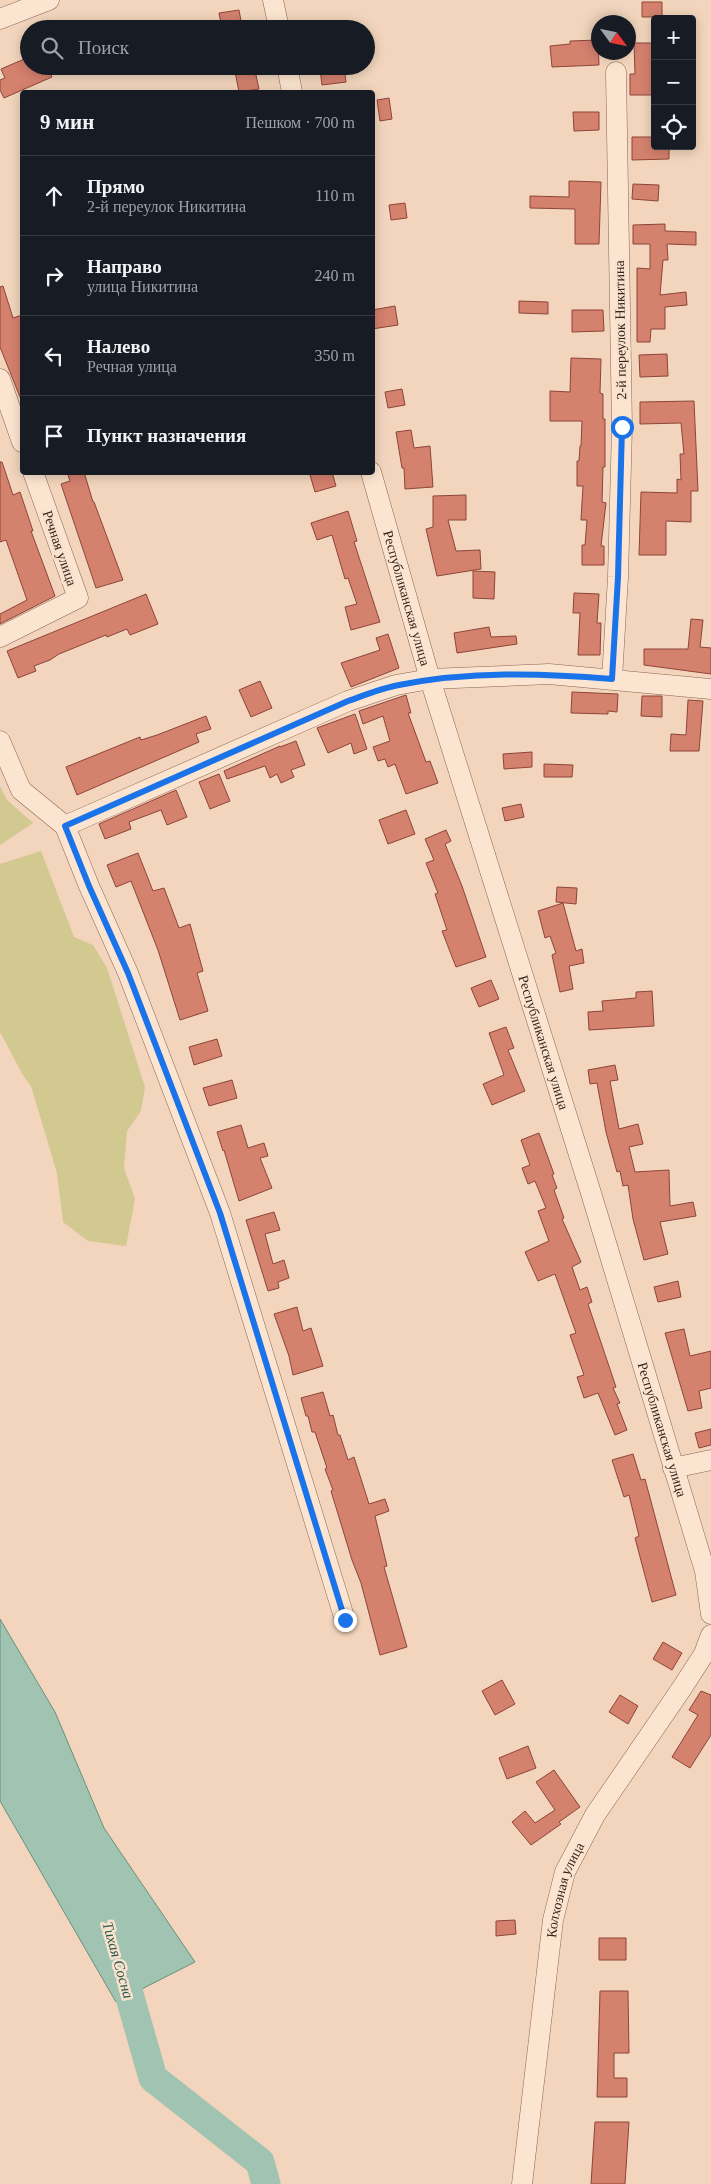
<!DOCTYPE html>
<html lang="ru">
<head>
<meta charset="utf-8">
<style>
	:root { --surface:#171b24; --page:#242831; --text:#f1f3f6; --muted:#9ea1a6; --line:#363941 }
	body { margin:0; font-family:"Times New Roman",serif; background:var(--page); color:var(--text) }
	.controls { position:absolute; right:15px; top:15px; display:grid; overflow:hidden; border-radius:5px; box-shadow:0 2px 12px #0003 }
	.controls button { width:45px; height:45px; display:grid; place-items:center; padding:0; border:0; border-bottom:1px solid var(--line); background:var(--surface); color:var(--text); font:25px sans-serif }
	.compass { position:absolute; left:591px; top:15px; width:45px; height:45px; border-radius:50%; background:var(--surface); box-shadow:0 2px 12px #0003; rotate:123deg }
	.stop { position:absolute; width:15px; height:15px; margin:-11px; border:4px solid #1a73e8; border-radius:50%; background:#fff }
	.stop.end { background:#1a73e8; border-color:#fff; box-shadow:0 1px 5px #0008 }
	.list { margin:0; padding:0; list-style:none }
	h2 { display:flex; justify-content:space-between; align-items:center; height:65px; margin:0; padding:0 20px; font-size:21px }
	h2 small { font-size:16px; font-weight:400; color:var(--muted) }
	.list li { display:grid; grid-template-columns:32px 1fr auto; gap:15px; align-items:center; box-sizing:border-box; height:80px; padding:0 20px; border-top:1px solid var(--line) }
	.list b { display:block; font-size:19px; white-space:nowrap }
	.list p { margin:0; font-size:16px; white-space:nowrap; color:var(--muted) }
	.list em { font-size:16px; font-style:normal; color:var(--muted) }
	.icon { flex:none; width:28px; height:28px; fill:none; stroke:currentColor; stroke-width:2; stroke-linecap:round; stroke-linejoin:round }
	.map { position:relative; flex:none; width:711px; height:2184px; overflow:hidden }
	.search { position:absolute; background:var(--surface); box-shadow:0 2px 12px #0003; left:20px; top:20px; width:355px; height:55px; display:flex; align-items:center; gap:12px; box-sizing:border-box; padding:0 18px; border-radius:28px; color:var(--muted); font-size:19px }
	.panel { position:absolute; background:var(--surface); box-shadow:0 2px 12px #0003; left:20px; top:90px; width:355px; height:385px; border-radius:5px }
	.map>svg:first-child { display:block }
</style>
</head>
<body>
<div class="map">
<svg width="711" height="2184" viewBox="0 0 711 2184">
	<rect width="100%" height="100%" fill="#f2d5bc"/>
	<!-- green -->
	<path fill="#d1c990" d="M0 786 7 800 33 823 0 845Z
		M41 851 74 937 93 945 107 968 145 1087 141 1111 127 1131 124 1168 135 1199 126 1246 88 1241 63 1222 57 1173 31 1086 24 1077 0 1032V864Z"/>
	<!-- water -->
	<path fill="#a1c3b1" stroke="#67917d" d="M0 1619 55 1712 104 1828 195 1962 116 2002 0 1801Z"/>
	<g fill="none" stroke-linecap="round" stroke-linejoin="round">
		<!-- river -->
		<path stroke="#a1c3b1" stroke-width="29" d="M119 1959 153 2078 260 2162 266 2184"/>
	</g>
	<!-- building -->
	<path fill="#d4816e" stroke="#8d4538" d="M642 2H662V17H642Z
		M239 10 242 26 222 29 219 13Z
		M598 40 599 65 552 67 550 46 570 44V41Z
		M634 43H655V95H630V74H635Z
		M29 57V66H47L52 77 4 98 0 90V80L5 78 1 69Z
		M234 66H254L259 89 239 92Z
		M344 66 346 82 322 85 320 69Z
		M389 98 392 119 380 121 377 100Z
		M573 112H599V130L574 131Z
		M632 137H655V146H669V159L632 160Z
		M569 181 601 182 599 244H575V209L530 208V196L569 197Z
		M633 184 659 185 658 201 632 199Z
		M405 203 407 218 391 220 389 205Z
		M665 224V231L696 232V245L667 244 668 260H663L660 295 686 292 687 305 665 307V329H651L650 342H637V268L650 269V244H633V225Z
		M3 286 13 318 22 315V402L0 347V287Z
		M519 301 548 302V314L519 313Z
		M395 306 398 325 372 329V310Z
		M572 310H603L604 331 572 332Z
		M667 354 668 376 640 377 639 355Z
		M571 358 601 359 600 393 603 394V419H605V467H603L602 502 606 503 601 546H604V565H582V545H585L587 520H581L583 486H577V461H579L580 446H581L582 421H550V391L570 392Z
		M402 389 405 405 388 408 385 392Z
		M694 401 698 491H691V522L666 521V555H639L641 492 677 493V479L681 480 680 454H684L681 423 640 424V402Z
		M411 430 414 448 430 446 433 487 405 489 404 468H402L396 432Z
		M0 462H2L13 495 20 492 33 531H31L55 596 0 624V614L27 600 6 540 0 542Z
		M67 472H84L93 502H94L123 580 96 588 61 484 70 481Z
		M318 472H332L336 486 315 492 310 475Z
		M466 495V520H448L456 551 480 550 481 569 437 576 426 529 433 527V496Z
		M348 511 357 541 354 542 380 622 351 630 345 607 357 604 348 578 345 579 332 535 317 540 311 523Z
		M473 571 495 572 494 599 473 598Z
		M574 593 599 594 597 623H601L600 655H578L580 613H573Z
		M146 594 158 624 130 635 127 629 107 637 106 635 59 654 50 660 34 666 36 671 18 678 7 651Z
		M691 619 703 620 700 647 711 648V674L644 665V649H688Z
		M489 627 491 637 516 636 517 644 457 653 454 633Z
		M388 634 399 668 351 687 341 663 380 650 376 638Z
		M260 681 272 708 251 717 239 690Z
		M572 692 618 694 617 712 608 711V714L571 713Z
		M406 695 411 713H408L426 762 430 761 438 783 406 794 395 764 388 767 385 759 378 761 373 747 390 741 383 716 363 724 359 711Z
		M642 696H662V717L641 716Z
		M688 700 703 701 699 751H670L671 734 686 735Z
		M355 714 367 749 354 754 351 743 328 753 317 728Z
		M206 716 211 729 196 734 199 742 77 795 66 767 140 737 141 740 157 735Z
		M296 741 305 765 291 770 294 777 281 783 277 774 270 778 265 766 227 779 224 771 280 746V747Z
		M532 752V767L504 769 503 754Z
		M544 764 573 765 572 777H544Z
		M219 774 230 801 210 809 199 782Z
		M176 790 187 817 167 825 161 810 129 822 131 829 105 839 99 824Z
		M521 804 524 817 505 821 502 808Z
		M406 810 415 834 388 844 379 820Z
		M446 830 451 841 445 844 462 886 486 957 456 967 442 931 447 930 435 894 438 893 426 863 434 860 425 839Z
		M138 853 153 891 164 888 179 928 190 924 203 971 197 973 208 1011 180 1020 158 950 131 881 116 887 107 865Z
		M557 887 577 888 576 904 556 902Z
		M563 903 576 951 582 949 584 963 569 966 573 989 560 992 552 955 556 953 550 936 545 938 538 911Z
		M491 980 499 999 479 1007 471 988Z
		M652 991 654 1026 589 1030 588 1012 603 1011 602 1001 636 998V992Z
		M506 1027 514 1048 508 1050 525 1091 492 1105 483 1084 504 1075 489 1033Z
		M217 1039 222 1056 194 1065 189 1047Z
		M615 1065 618 1080 610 1081 619 1129 638 1124 643 1144 629 1147 635 1172 669 1170 670 1206 693 1202 696 1216 660 1222 668 1254 644 1260 633 1219 628 1185 623 1186 620 1171 617 1172 606 1132 597 1083 590 1084 588 1070Z
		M232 1080 237 1098 209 1106 203 1088Z
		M241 1125 248 1148 264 1143 268 1156 260 1158 272 1188 239 1201 224 1150 223 1151 217 1132Z
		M539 1133 554 1174 552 1175 557 1188 554 1190 564 1218 562 1219 581 1262 572 1267 580 1290 587 1287 592 1302 588 1304 616 1387 613 1388 620 1403 617 1404 627 1430 615 1435 598 1393 584 1398 577 1377 584 1375 570 1335 576 1333 555 1274 538 1281 525 1252 549 1241 538 1211 546 1208 535 1181 528 1184 522 1168 530 1165 521 1140Z
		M274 1212 280 1230 265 1234 273 1264 284 1260 289 1278 278 1282 279 1288 268 1291 246 1220Z
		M678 1281 681 1297 658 1302 654 1287Z
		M297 1307 303 1331 311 1328 323 1366 293 1375 289 1356 274 1314Z
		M684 1329 690 1356 711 1351V1388L699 1391 702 1408 688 1411 665 1333Z
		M323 1392 330 1416 333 1415 338 1435H340L348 1460 354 1457 369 1504 385 1499 389 1511 375 1516 387 1566 384 1567 407 1647 380 1655 361 1583 352 1560 331 1491 333 1490 325 1469 327 1468 315 1432H312L308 1416H306L301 1398Z
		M711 1429V1445L699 1448 695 1433Z
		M633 1454 641 1480 645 1479 676 1595 652 1602 635 1538 639 1536 629 1495 624 1497 612 1460Z
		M663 1642 682 1653 672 1670 653 1659Z
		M502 1680 515 1704 495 1715 482 1691Z
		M701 1691 711 1695V1735L690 1768 672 1757 698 1715 689 1710Z
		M620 1695 638 1706 628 1724 609 1712Z
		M528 1746 536 1768 507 1779 499 1758Z
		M554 1770 580 1807 559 1822 561 1824 531 1845 512 1822 525 1811 535 1823 555 1810 536 1782Z
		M515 1920 516 1934 496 1936V1921Z
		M599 1938H626V1960H599Z
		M600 1991H628L629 2053H614V2078H627V2097H597Z
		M595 2122H629L625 2184H591Z"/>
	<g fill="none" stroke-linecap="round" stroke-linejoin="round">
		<!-- minor casing -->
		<g stroke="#8b6454" stroke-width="21">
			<g id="minor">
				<path d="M273 0 279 29"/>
				<path d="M0 19 49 0"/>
				<path d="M287 66 292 92"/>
				<path d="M0 379 22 442"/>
				<path id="s1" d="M371 472 430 679 591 1193 705 1571 711 1614"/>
				<path d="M0 637 78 598 33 472"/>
				<path d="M612 679 618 577 622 427 616 72"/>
				<path d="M0 741 21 790 65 826 89 886 128 973 220 1213 345 1620"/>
				<path d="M65 826 348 701 396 685 430 679 549 674 711 689"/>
				<path d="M673 1468 711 1460"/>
				<path id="s2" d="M522 2184 553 1920 565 1872 595 1815 682 1688 704 1654 711 1635"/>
			</g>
		</g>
		<!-- minor -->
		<use href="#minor" stroke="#fce5d0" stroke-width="20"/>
	</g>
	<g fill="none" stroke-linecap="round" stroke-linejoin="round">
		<!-- route -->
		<path stroke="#1a73e8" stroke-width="6" d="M345 1620 220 1213 128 973 89 886 65 826 348 701C365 695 382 688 399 685 469 671 542 673 612 679L618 577 622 427"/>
	</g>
	<g text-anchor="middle" stroke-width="5" stroke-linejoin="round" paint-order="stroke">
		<!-- street labels -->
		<g font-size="14" fill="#39221a" stroke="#f9e2cd">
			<text transform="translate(620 330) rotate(-91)" y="5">2-й переулок Никитина</text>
			<text transform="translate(60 548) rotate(71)" y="5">Речная улица</text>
			<text dy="5" stroke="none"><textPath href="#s1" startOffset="131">Республиканская улица</textPath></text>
			<text dy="5" stroke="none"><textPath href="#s1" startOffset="596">Республиканская улица</textPath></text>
			<text dy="5" stroke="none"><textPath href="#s1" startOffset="1001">Республиканская улица</textPath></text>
			<text dy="5" stroke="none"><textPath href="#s2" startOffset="298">Колхозная улица</textPath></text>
		</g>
		<!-- water labels -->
		<g font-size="15" font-style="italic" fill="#285a4b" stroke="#f9e2cd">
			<text transform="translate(118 1960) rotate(74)" y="5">Тихая Сосна</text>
		</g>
	</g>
</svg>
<div class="controls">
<button>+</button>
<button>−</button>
<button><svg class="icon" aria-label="locate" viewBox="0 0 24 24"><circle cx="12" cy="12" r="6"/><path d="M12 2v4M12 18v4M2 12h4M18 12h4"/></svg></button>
</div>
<svg class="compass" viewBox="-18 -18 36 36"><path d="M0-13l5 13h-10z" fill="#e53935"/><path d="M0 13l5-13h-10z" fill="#9ea1a6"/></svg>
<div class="stop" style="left:622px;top:427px"></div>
<div class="stop end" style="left:345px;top:1620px"></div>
<div class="search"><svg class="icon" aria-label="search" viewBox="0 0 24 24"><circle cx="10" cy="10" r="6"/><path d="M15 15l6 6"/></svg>Поиск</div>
<section class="panel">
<h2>9 мин<small>Пешком · 700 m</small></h2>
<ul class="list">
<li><svg class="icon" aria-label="ahead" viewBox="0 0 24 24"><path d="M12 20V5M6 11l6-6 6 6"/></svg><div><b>Прямо</b><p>2-й переулок Никитина</p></div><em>110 m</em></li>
<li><svg class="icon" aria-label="right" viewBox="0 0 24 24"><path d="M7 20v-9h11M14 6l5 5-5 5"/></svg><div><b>Направо</b><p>улица Никитина</p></div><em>240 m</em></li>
<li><svg class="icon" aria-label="left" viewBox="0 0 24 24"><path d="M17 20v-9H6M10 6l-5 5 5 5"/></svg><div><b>Налево</b><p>Речная улица</p></div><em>350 m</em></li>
<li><svg class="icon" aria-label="arrive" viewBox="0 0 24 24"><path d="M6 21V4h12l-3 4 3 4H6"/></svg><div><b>Пункт назначения</b></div></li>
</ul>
</section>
</div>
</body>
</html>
